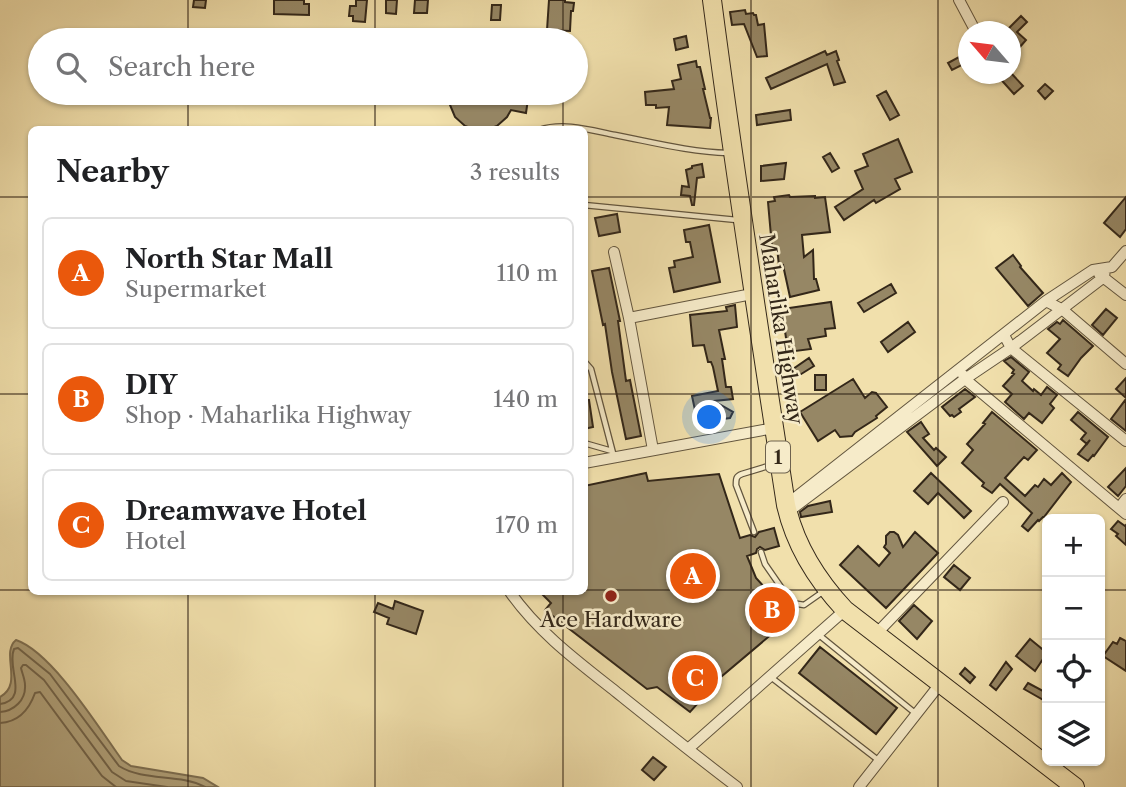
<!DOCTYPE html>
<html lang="en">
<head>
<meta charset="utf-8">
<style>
	:root { --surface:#fff; --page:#f2f2f2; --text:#202124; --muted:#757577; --line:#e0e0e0; --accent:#ea580c }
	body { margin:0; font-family:"Libre Caslon Text",serif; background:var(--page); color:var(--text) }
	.controls { position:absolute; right:21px; bottom:21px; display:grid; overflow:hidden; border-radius:10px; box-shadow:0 2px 5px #0004 }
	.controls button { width:63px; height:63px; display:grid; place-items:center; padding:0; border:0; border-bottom:2px solid var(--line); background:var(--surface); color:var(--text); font:35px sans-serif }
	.compass { position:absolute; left:958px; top:21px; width:63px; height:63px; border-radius:50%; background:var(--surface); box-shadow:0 2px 5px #0004; rotate:298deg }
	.you { position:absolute; left:710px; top:418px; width:24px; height:24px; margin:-18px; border:5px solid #fff; border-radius:50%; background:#1a73e8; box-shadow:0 0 0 10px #1a73e833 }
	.badge { display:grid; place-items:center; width:46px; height:46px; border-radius:50%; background:var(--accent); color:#fff; font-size:23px; font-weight:700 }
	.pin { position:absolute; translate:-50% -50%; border:4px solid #fff; box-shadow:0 2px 7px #0006 }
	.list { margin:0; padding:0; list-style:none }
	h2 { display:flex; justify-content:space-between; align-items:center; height:91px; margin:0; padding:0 28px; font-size:30px }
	h2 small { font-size:23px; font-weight:400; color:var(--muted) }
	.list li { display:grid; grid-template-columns:46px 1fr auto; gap:21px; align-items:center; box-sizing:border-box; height:112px; margin:0 14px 14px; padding:0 14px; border:2px solid var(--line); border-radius:10px }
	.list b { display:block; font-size:26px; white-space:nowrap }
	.list p { margin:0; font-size:23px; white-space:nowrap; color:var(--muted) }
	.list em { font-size:23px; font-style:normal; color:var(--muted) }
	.icon { flex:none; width:38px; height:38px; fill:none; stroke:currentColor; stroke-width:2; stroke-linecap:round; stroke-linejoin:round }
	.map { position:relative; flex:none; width:1126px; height:787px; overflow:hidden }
	.search { position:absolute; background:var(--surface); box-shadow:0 2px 5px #0004; left:28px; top:28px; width:560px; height:77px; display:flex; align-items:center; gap:18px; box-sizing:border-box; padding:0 24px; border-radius:38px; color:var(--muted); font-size:26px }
	.panel { position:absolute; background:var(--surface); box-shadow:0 2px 5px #0004; left:28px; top:126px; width:560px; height:469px; border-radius:10px }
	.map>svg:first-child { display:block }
</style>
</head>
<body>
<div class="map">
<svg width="1126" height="787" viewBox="0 0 1126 787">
	<rect width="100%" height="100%" fill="#f1e0ac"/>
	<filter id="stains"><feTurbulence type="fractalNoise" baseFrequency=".00286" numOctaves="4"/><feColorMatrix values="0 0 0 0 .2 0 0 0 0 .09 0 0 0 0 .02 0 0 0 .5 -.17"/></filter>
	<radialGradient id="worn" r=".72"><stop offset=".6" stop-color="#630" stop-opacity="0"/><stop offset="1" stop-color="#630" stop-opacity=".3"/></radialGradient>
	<!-- water -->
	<path fill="#b0a17a" stroke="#7e7053" stroke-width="2" d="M16 640C52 652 99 728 122 760L131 766 203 778 218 787H0V697C24 684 0 653 16 640Z"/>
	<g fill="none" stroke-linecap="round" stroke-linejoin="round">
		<!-- shore -->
		<path stroke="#72644a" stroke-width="2" d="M0 704C30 699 6 668 14 649L18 648 50 674 119 766C144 782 179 773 205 787
			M0 712C14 711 26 700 25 685 25 679 22 673 21 668L23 665H26L44 680 112 772 126 781 167 787
			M0 723C19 722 29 710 35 693L40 692 102 776 116 787"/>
	</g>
	<!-- building -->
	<path fill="#968765" stroke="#332719" stroke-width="2" d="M194 0H206L205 8 193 7Z
		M274 0H304V4H309V15L274 14Z
		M356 0H367L365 22 353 21V16H349L350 6H356Z
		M386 0H397L396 14 386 13Z
		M415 0H428L427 13H414Z
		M549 0H565V2L574 3 573 11H571L570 31 547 30Z
		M492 5H501L500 20H491Z
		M745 10 746 14 753 13 754 15H756L758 25 764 24 767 56 757 57 744 24 732 25 730 12Z
		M1021 16 1027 22 1017 32 1026 40 1019 48 1011 41V32H1005Z
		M686 36 688 47 676 50 674 39Z
		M825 51 827 55 836 51 839 60 837 61 845 82 834 85 827 64 771 89 766 78Z
		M959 57 964 64 952 70 948 63Z
		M696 61 697 67H700L705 89H703L710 118H711L710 128 667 125 669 107 656 108V105H646L645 92 674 89 672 81 681 79 678 65Z
		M996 74H1012L1023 86 1014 94Z
		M1045 84 1053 91 1045 99 1038 91Z
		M886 91 899 115 890 120 877 96Z
		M448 93H513V96L528 99 526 113 511 110 507 117 497 126 486 130H476L465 126 455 117 450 105Z
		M790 110 791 120 757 125 756 115Z
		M898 139 912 172 895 179 900 189 876 203 874 200 844 220 835 207 863 189 855 171 868 166 863 154Z
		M830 153 839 168 832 172 823 157Z
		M786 163 784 179 761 181V166Z
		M702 164 704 177 697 178 694 205H692L690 196 681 195 682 186 689 187 686 170 692 168V166Z
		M789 195 790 197 815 196V198L825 197 830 232 802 235 804 257 813 250 814 279H816L819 290 790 297 783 265 779 266 777 247H772L768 202 775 201 774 197Z
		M1126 197V229L1120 237 1104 223Z
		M617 214 620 232 599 236 595 218Z
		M709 225 720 282 674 292 669 268 675 267 674 261 693 257 690 242H686L684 230Z
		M1013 255 1021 266 1020 267 1043 293 1028 306 996 268Z
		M609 268 620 321H618L626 381 630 380 641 436 626 439 612 372 605 324 603 325 592 271Z
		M891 284 896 293 864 312 858 303Z
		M831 302 835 328 825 329 826 336 808 339 811 349 788 352 785 331 779 332 775 310Z
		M735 305 737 327 719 330 725 359H722L726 387H731L733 399 714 401 733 412 730 418 709 421 706 408 695 410 692 396 718 391 713 367 711 362H708L704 345 693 346 690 315 727 311 726 307Z
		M1106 309 1117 318 1103 335 1092 325Z
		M1063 320 1093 346 1081 358 1068 376 1058 369 1061 365 1047 353 1060 339 1048 329 1057 322 1060 324Z
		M908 322 915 332 888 352 881 342Z
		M1011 357 1029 372 1022 381 1033 391 1034 389 1041 395 1047 387 1057 395 1050 404 1054 408 1042 423 1029 413 1024 419 1005 402 1012 394 1003 386 1014 374 1012 373 1014 370 1004 361Z
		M809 358 814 366 798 376 793 369Z
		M815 375H826V390H815Z
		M1126 378V398L1116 389Z
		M853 379 865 398 872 392 876 393 887 407 876 416 877 418 855 432 852 436 840 437 835 430 818 441 800 412Z
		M965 389 975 397 959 409 961 412 954 417 952 415 950 416 942 407Z
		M1126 399V431L1111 419Z
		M584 400H589L593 427 584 429Z
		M992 412 1037 450 1028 460 1024 457 1005 478 1025 496 1035 485 1038 487 1044 479 1051 485 1062 473 1071 482 1044 517H1043L1039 521 1038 520 1028 531 1022 526 1032 513 1000 484 992 493 982 486 984 483 962 463 973 450 967 444 985 424 983 423Z
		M1078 412 1108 437 1094 456 1093 455 1088 461 1078 454 1090 440 1087 444 1081 439 1086 433 1071 420Z
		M921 422 929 434 923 438 934 450 936 448 946 457 937 466 907 432Z
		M1126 468V486L1118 496 1108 487Z
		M646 473 648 481 719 474 740 538 750 535 755 537 759 532 774 528 779 546 765 550 760 547 757 549 756 553 747 556 756 578 792 617 696 698 700 701 690 712 657 687 647 689 545 610 551 603 540 592H584V486Z
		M931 473 971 511 964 518 938 493 928 504 914 491Z
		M830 501 832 512 801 517 800 512 808 506Z
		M1118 521 1125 526 1126 525V545L1116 536 1118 534 1111 529Z
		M890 532H894L898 535 903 547 915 532 938 553 886 608 840 565 858 546 879 566 890 553 884 547 886 544V536Z
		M954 565 970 578 960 590 944 577Z
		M395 601 423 611 416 634 387 624 389 618 374 612 378 603 393 609Z
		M914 605 932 621 917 639 899 621Z
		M1120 638 1126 641V671L1103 656 1113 642 1117 644Z
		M1030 639 1047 653 1035 671 1016 656Z
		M820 647 897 708 876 734 799 673Z
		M1006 662 1012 669 996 690 990 685Z
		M965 668 975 677 970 683 960 674Z
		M1028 683 1047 693V702L1024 689Z
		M653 757 666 767 654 780 642 770Z"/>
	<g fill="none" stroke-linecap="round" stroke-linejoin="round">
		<!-- lane casing -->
		<g stroke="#62553e" stroke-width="7">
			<path id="lane" d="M539 130C564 122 590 130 615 135 652 142 689 152 728 153
				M584 205 737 220
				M584 361 591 369 614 457
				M584 443 612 451
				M754 532 736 485C736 479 736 476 742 474L775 464
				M761 552 765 564 792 603 804 605 824 591
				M819 635 915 713
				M772 678 878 760"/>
		</g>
		<!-- street casing -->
		<g stroke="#62553e" stroke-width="12">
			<path id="street" d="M959 0 976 32
				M614 252 629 318 653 450
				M1099 274 1126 295
				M1046 301 1063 310 1126 364
				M629 318 752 294
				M1004 335 1011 348 1126 441
				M963 375 965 379 1126 514
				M584 463 774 428
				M786 505 1046 301 1093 270 1112 267 1126 251
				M1119 508 1126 499
				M788 512 965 379 1011 348 1104 277 1105 269
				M510 592C538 632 577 661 615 691 655 723 696 756 737 787
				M876 634 1003 502
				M688 749 845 610
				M859 787 940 684"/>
		</g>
		<!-- highway casing -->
		<g stroke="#332719" stroke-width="20">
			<path id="highway" d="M712 0C734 169 760 337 786 505 795 545 817 580 845 610L1075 787"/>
		</g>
		<!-- lane -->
		<use href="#lane" stroke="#f6ebc9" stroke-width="4.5"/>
		<!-- street -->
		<use href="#street" stroke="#f6ebc9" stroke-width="10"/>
		<!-- highway -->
		<use href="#highway" stroke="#f1e0ac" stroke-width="18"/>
	</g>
	<!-- grid -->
	<path fill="none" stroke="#332719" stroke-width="2" stroke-opacity="0.55" d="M188 0V40M375 0V40M563 0V40M751 0V787M938 0V787M188 93V130M375 93V130M563 93V130M0 197H32M584 197H1126M0 394H32M584 394H1126M0 590H32M584 590H1047M1100 590H1126M188 592V787M375 592V787M563 592V787"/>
	<!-- markers -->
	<circle fill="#8f2418" stroke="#f6ebc9" stroke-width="2.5" cx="611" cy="596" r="7"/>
	<g text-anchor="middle" stroke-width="5" stroke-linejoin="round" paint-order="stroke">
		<!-- shield labels -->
		<rect fill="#f6ebc9" stroke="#6e624e" stroke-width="2" x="766" y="441.5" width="24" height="31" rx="5"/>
		<g font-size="19" font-weight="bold" fill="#332719">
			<text x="778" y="464">1</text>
		</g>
		<!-- street labels -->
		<g font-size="21" fill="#332719" stroke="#f6ebc9">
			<text transform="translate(781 329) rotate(81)" y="7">Maharlika Highway</text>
		</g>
		<!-- poi labels -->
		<g font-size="21" fill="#332719" stroke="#f6ebc9">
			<text x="611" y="627">Ace Hardware</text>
		</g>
	</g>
	<rect width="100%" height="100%" filter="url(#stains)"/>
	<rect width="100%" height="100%" fill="url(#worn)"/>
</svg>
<div class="controls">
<button>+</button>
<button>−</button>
<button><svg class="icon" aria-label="locate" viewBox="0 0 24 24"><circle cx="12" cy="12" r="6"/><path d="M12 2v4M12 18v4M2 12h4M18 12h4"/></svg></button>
<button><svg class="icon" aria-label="layers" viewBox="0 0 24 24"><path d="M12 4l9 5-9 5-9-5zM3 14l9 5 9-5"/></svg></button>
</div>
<svg class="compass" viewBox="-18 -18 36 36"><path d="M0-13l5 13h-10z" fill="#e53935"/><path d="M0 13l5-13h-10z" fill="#757577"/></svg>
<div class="you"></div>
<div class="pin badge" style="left:693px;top:576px">A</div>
<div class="pin badge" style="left:772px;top:610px">B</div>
<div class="pin badge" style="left:695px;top:678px">C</div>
<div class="search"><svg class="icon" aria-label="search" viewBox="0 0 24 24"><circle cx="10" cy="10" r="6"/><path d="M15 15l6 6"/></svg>Search here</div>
<section class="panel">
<h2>Nearby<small>3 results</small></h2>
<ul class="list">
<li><span class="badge">A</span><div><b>North Star Mall</b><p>Supermarket</p></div><em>110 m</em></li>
<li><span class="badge">B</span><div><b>DIY</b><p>Shop · Maharlika Highway</p></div><em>140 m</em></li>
<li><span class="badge">C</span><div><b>Dreamwave Hotel</b><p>Hotel</p></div><em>170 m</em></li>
</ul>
</section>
</div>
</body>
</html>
